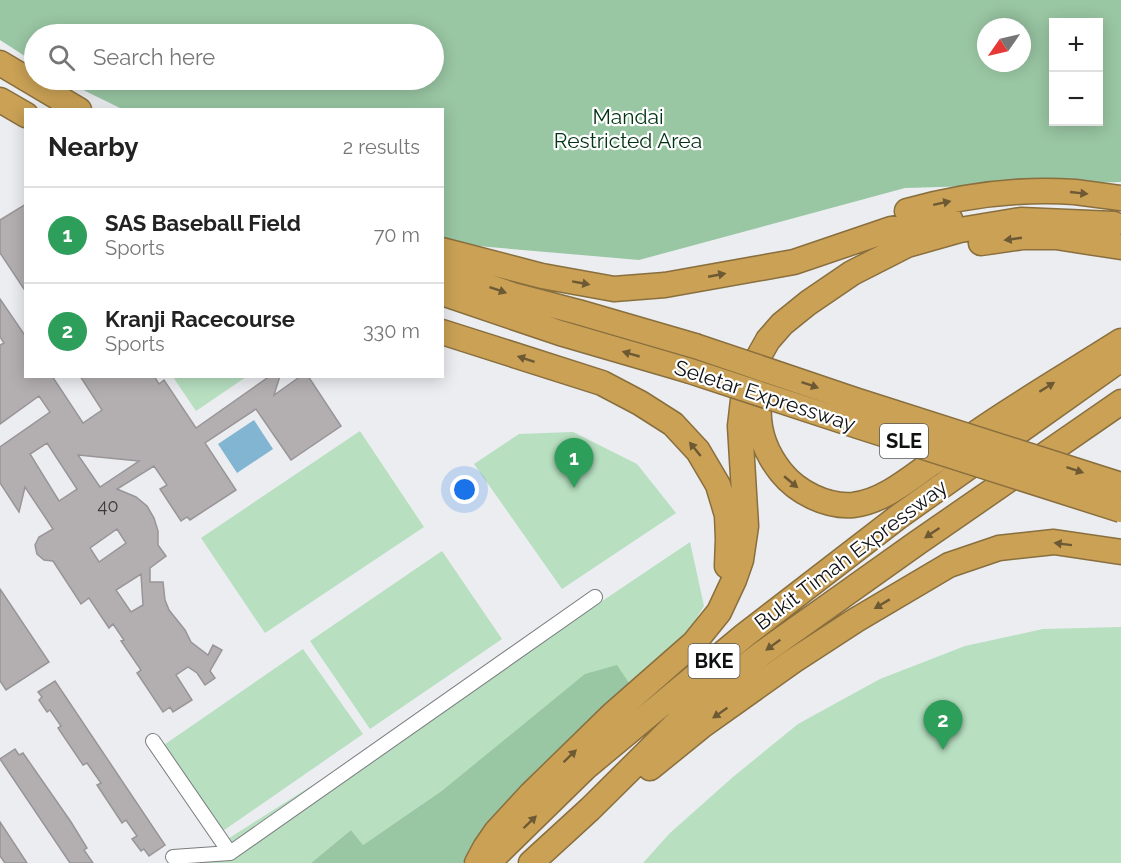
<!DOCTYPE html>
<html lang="en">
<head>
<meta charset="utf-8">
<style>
	:root { --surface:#fff; --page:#f2f2f2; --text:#222; --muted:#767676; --line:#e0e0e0; --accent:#1a73e8 }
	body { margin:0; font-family:Raleway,sans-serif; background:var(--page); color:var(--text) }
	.controls { position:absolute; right:18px; top:18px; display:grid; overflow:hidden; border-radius:0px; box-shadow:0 3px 15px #0003 }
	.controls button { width:54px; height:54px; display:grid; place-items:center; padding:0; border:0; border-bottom:2px solid var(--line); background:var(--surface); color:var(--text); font:30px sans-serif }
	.compass { position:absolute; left:977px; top:18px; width:54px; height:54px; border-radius:50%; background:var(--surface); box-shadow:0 3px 15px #0003; rotate:236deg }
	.you { position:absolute; left:465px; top:490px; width:21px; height:21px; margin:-15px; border:4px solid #fff; border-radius:50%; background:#1a73e8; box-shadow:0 0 0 9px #1a73e833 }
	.badge { display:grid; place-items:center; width:39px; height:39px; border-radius:50%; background:var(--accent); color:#fff; font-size:20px; font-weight:700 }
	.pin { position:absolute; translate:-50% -50px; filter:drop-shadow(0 2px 3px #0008) }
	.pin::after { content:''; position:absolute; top:32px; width:21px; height:18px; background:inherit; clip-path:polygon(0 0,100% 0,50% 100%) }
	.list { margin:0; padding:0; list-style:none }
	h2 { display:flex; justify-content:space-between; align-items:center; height:78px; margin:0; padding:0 24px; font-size:26px }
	h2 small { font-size:20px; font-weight:400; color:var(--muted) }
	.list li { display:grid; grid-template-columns:39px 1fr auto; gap:18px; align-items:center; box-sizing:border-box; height:96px; padding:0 24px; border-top:2px solid var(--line) }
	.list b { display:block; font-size:22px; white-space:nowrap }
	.list p { margin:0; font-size:20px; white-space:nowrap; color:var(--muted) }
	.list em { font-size:20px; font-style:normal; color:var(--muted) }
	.icon { flex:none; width:33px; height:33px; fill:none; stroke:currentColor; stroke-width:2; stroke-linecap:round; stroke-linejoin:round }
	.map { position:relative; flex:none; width:1121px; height:863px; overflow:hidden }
	.search { position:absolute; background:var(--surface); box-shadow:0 3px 15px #0003; left:24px; top:24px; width:420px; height:66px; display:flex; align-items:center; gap:15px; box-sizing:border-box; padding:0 21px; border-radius:33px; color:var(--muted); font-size:22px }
	.panel { position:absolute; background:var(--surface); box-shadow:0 3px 15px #0003; left:24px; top:108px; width:420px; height:270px; border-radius:0px }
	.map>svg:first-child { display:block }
</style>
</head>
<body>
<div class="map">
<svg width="1121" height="863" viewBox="0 0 1121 863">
	<rect width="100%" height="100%" fill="#ebedf1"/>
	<!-- green -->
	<path fill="#b7dfc0" d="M173 377H246L196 411Z
		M360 431 424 527 265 633 201 538Z
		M573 432 637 464 676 513 562 589 474 464 519 434Z
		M690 542 704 606 676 651 631 686 443 790 363 845 351 830 311 863H179L204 854 583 614Z
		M442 551 502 639 370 729 310 641Z
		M1121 627V863H643L670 833 733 777 798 724 880 679 965 646 1043 629Z
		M303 649 363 734 220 833 161 747Z"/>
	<!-- forest -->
	<path fill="#99c6a3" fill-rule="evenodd" d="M0 0H1121V182L905 188 639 260 443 243 442 110 122 109 63 80H434V34H34V62L0 40ZM1054 22H1098V122H1054ZM986 27H1022V63H986Z
		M617 665 631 686 548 769 463 863H311L351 830 363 845 443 790 585 674Z"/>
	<!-- water -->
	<path fill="#81b5d1" d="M254 420 273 449 237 473 218 444Z"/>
	<!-- building -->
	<path fill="#b3afb1" stroke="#999597" stroke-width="1.5" fill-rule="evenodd" d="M26 204V292L0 253V220Z
		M0 299 26 337V376H52L83 423 102 410 80 376H154L159 384 164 380 196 428 270 376H280L274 395 301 376H308L341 426 291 460 256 409 205 443 236 490 190 520 187 517 181 521 160 489 167 485 154 466 117 489 136 497 147 506 154 518 158 531V545L166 556 150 568V582H163L165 600 169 610 185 630 191 642 208 655 213 645 222 650 210 671 215 678 205 685 197 673 188 667 176 675 192 700 173 712 170 707 163 712 137 673 141 670 121 641 124 640 113 624 109 628 89 598 81 604 53 561 44 560 37 554 35 545 39 537 53 529 25 487 19 512 0 483V447L50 412 39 396 0 424V345L4 343 0 337ZM47 443 77 489 59 501 30 454ZM78 455 139 461 100 487ZM117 529 126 543 99 562 90 548ZM141 574 143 605 131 612 116 590Z
		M0 589 49 662 6 690 0 681Z
		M55 681 165 845 149 856 144 849 141 851 132 839 137 836 126 820 122 823 97 785 101 783 87 763 83 765 58 728 61 726 50 710 47 712 39 700 42 697 38 692Z
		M15 749 19 755 23 753 71 822 87 848 84 850 93 863H70L0 759Z
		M0 822 27 863H5L0 856Z"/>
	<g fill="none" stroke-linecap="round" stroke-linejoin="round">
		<!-- street casing -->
		<g stroke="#797b7e" stroke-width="16">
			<path id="street" d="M153 741 230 853
				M173 857 230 853 595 597"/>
		</g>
		<!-- highway casing -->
		<g stroke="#896f3e" stroke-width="27">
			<path id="highway" d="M0 63 79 110
				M0 100 26 115
				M907 211C961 196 1019 188 1075 192 1091 194 1106 196 1121 198
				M981 243 1023 237H1056L1121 247
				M442 250 542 276 614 289 665 285 794 262 891 229 950 219
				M442 271 513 295 578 312 695 346
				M442 293 560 333 687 370
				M442 332 602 383 640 403 673 424 698 451 718 485 727 515 728 539 727 566
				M766 378C764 386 760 395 759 404 757 429 765 452 781 472 797 492 826 507 853 505 881 502 907 481 929 465 952 450 974 434 997 419 1038 392 1080 367 1121 341
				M650 768 703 725 793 661 856 620 949 565 999 548 1054 542 1121 552
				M494 857 586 767 745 635 898 517 1121 359
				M477 863 485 848 496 832 531 794 612 715 694 643 719 612 734 580 741 560 746 526 740 426 743 400 751 374 759 356 768 340 782 324 808 303 852 273 907 245 960 230 1021 220 1114 224
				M531 863 590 809 695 705 761 654 917 543 1121 402"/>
		</g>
		<!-- street -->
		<use href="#street" stroke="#fff" stroke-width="14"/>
		<!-- highway -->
		<use href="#highway" stroke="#caa155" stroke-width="24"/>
		<!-- highway-bridge casing -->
		<g stroke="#896f3e" stroke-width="27" stroke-linecap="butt">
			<path id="highway-bridge" d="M695 346 855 400 1121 485
				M687 370 858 426 1121 510"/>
		</g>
		<!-- highway-bridge -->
		<use href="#highway-bridge" stroke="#caa155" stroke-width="24"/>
	</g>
	<!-- one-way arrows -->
	<defs><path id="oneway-solid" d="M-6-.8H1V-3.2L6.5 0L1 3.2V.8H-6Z" transform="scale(1.5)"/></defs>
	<g fill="#6d5934">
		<use href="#oneway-solid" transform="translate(1079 193) rotate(6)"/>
		<use href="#oneway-solid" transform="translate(942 203) rotate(-12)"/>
		<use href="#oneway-solid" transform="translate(1013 239) rotate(172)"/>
		<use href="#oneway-solid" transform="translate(717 275) rotate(-11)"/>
		<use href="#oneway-solid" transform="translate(581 283) rotate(10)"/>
		<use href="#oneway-solid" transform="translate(498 290) rotate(19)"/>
		<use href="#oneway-solid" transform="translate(631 354) rotate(-164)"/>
		<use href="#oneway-solid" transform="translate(526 359) rotate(-162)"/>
		<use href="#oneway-solid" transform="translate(810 385) rotate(19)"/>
		<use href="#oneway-solid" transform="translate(1047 387) rotate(-32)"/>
		<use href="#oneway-solid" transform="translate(695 449) rotate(-129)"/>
		<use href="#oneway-solid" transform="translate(1075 470) rotate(18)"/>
		<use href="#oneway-solid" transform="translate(791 482) rotate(40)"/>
		<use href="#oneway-solid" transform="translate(932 533) rotate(146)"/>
		<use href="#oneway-solid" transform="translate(1063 544) rotate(-173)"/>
		<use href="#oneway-solid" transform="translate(882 604) rotate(149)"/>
		<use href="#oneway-solid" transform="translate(773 645) rotate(144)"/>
		<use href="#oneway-solid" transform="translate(720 713) rotate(145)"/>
		<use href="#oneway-solid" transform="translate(570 756) rotate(-44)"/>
		<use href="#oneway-solid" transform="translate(530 822) rotate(-44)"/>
	</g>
	<g text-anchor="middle" stroke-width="4.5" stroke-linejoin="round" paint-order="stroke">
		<!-- number labels -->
		<g font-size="18" fill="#39383a">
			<text x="108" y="512">40</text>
		</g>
		<!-- shield labels -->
		<g fill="#fff" stroke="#585859" stroke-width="1.5">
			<rect x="880" y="424" width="48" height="34" rx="4.5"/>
			<rect x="688.5" y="644" width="51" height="34" rx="4.5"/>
		</g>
		<g font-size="20" font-weight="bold" fill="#101112">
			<text x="904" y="448">SLE</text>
			<text x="714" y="668">BKE</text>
		</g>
		<!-- park labels -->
		<g font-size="21" fill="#003414" stroke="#fff">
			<text x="628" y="124">Mandai<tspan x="628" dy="24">Restricted Area</tspan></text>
		</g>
		<!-- street labels -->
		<g font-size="21" fill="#101112" stroke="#fff">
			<text transform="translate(765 396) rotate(18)" y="7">Seletar Expressway</text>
			<text transform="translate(851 555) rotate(-37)" y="7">Bukit Timah Expressway</text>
		</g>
	</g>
</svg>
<div class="controls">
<button>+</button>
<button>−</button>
</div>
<svg class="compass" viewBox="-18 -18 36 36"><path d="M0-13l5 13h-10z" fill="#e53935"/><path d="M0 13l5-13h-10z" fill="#767676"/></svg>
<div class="you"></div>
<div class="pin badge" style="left:574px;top:488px;background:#2e9e5b">1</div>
<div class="pin badge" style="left:943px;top:750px;background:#2e9e5b">2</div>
<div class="search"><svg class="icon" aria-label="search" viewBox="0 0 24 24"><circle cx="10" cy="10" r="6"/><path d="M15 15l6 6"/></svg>Search here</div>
<section class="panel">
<h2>Nearby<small>2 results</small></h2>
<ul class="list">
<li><span class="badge" style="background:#2e9e5b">1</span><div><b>SAS Baseball Field</b><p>Sports</p></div><em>70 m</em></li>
<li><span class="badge" style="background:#2e9e5b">2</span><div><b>Kranji Racecourse</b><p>Sports</p></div><em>330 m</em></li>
</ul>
</section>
</div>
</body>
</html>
